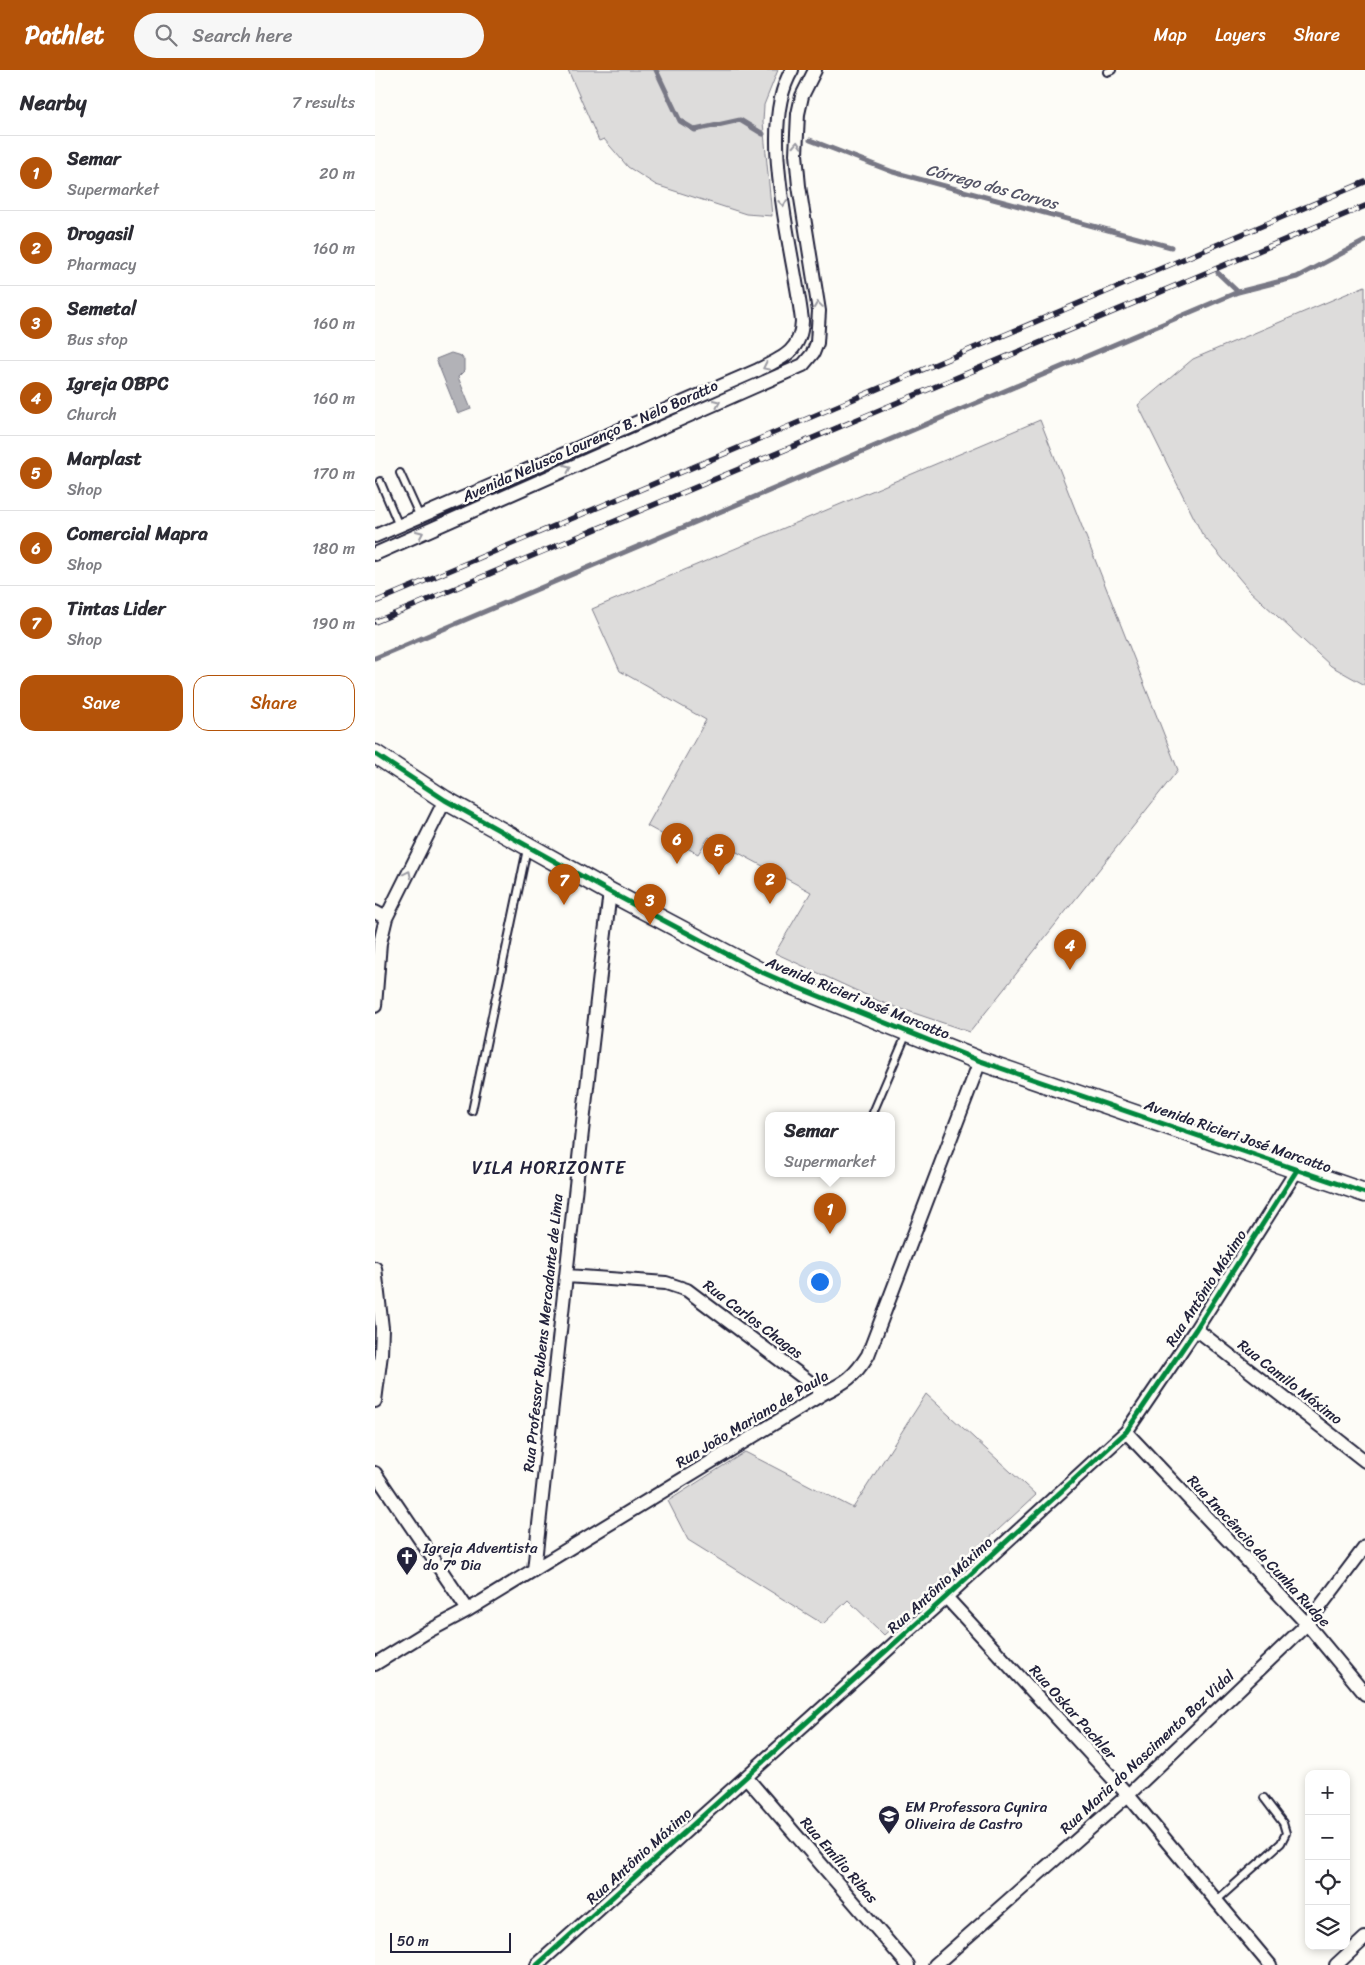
<!DOCTYPE html>
<html lang="en">
<head>
<meta charset="utf-8">
<style>
	:root { --surface:#fff; --page:#f7f7f7; --text:#2b2b33; --muted:#7c7c81; --line:#e1e1e2; --accent:#b45309 }
	body { margin:0; font-family:Sriracha,sans-serif; background:var(--page); color:var(--text) }
	.controls { position:absolute; right:15px; bottom:15px; display:grid; overflow:hidden; border-radius:10px; box-shadow:0 2px 8px #0003 }
	.controls button { width:45px; height:45px; display:grid; place-items:center; padding:0; border:0; border-bottom:1px solid var(--line); background:var(--surface); color:var(--text); font:25px sans-serif }
	.scale { position:absolute; left:15px; bottom:12px; width:121px; box-sizing:border-box; padding-left:5px; border:2px solid #22223b; border-top:0; font-size:14px; line-height:18px; white-space:nowrap; color:#22223b; -webkit-text-stroke:4px #fdfcf7; paint-order:stroke }
	.you { position:absolute; left:444px; top:1211px; width:18px; height:18px; margin:-12px; border:4px solid #fff; border-radius:50%; background:#1a73e8; box-shadow:0 0 0 8px #1a73e833 }
	.badge { display:grid; place-items:center; width:32px; height:32px; border-radius:50%; background:var(--accent); color:#fff; font-size:16px; font-weight:700 }
	.pin { position:absolute; translate:-50% -41px; filter:drop-shadow(0 1px 2px #0008) }
	.pin::after { content:''; position:absolute; top:26px; width:18px; height:15px; background:inherit; clip-path:polygon(0 0,100% 0,50% 100%) }
	.popup { position:absolute; left:390px; top:1042px; width:130px; height:65px; box-sizing:border-box; display:grid; place-content:center; border-radius:10px; background:var(--surface); filter:drop-shadow(0 1px 4px #0005); font-size:16px; white-space:nowrap; color:var(--muted) }
	.popup b { font-size:19px; color:var(--text) }
	.popup::after { content:''; position:absolute; left:50%; top:100%; margin-left:-10px; border:10px solid transparent; border-top-color:var(--surface) }
	.list { margin:0; padding:0; list-style:none }
	h2 { display:flex; justify-content:space-between; align-items:center; height:65px; margin:0; padding:0 20px; font-size:21px }
	h2 small { font-size:16px; font-weight:400; color:var(--muted) }
	.list li { display:grid; grid-template-columns:32px 1fr auto; gap:15px; align-items:center; box-sizing:border-box; height:75px; padding:0 20px; border-top:1px solid var(--line) }
	.list b { display:block; font-size:19px; white-space:nowrap }
	.list p { margin:0; font-size:16px; white-space:nowrap; color:var(--muted) }
	.list em { font-size:16px; font-style:normal; color:var(--muted) }
	.actions { display:flex; gap:10px; padding:15px 20px }
	.actions a { flex:1; padding:11px 0; border:1px solid var(--accent); border-radius:15px; text-align:center; font-size:18px; color:var(--accent) }
	.actions .main { background:var(--accent); color:#fff }
	.icon { flex:none; width:28px; height:28px; fill:none; stroke:currentColor; stroke-width:2; stroke-linecap:round; stroke-linejoin:round }
	.map { position:relative; flex:none; width:990px; height:1895px; overflow:hidden }
	header { display:flex; align-items:center; gap:30px; box-sizing:border-box; height:70px; padding:0 25px; background:var(--accent); color:#fff }
	header strong { font-size:24px }
	nav { display:flex; gap:28px; margin-inline-start:auto; font-size:18px }
	.search { width:350px; height:45px; background:var(--page); display:flex; align-items:center; gap:12px; box-sizing:border-box; padding:0 18px; border-radius:28px; color:var(--muted); font-size:19px }
	main { display:flex }
	aside { flex:1; background:var(--surface) }
	.map>svg:first-child { display:block }
</style>
</head>
<body>
<header>
<strong>Pathlet</strong>
<div class="search"><svg class="icon" aria-label="search" viewBox="0 0 24 24"><circle cx="10" cy="10" r="6"/><path d="M15 15l6 6"/></svg>Search here</div>
<nav><a>Map</a><a>Layers</a><a>Share</a></nav>
</header>
<main>
<aside>
<h2>Nearby<small>7 results</small></h2>
<ul class="list">
<li><span class="badge">1</span><div><b>Semar</b><p>Supermarket</p></div><em>20 m</em></li>
<li><span class="badge">2</span><div><b>Drogasil</b><p>Pharmacy</p></div><em>160 m</em></li>
<li><span class="badge">3</span><div><b>Semetal</b><p>Bus stop</p></div><em>160 m</em></li>
<li><span class="badge">4</span><div><b>Igreja OBPC</b><p>Church</p></div><em>160 m</em></li>
<li><span class="badge">5</span><div><b>Marplast</b><p>Shop</p></div><em>170 m</em></li>
<li><span class="badge">6</span><div><b>Comercial Mapra</b><p>Shop</p></div><em>180 m</em></li>
<li><span class="badge">7</span><div><b>Tintas Lider</b><p>Shop</p></div><em>190 m</em></li>
</ul>
<div class="actions"><a class="main">Save</a><a>Share</a></div>
</aside>
<div class="map">
<svg width="990" height="1895" viewBox="0 0 990 1895">
	<rect width="100%" height="100%" fill="#fdfcf7"/>
	<filter id="ink" filterUnits="userSpaceOnUse"><feTurbulence type="fractalNoise" baseFrequency=".02" numOctaves="2"/><feDisplacementMap in="SourceGraphic" scale="10" xChannelSelector="R" yChannelSelector="G"/><feConvolveMatrix kernelMatrix="1 2 1 2 8 2 1 2 1" color-interpolation-filters="sRGB"/></filter>
	<g filter="url(#ink)">
		<!-- green -->
		<path fill="#dddcdb" stroke="#807f8b" d="M193 0H403L389 35 388 52 397 146 371 144 281 115 253 97 229 69 224 71Z
			M990 216V615L956 596 874 520 827 464 763 335 818 289Z
			M665 350 803 700 595 962 506 932 400 883 436 822 334 767 323 784 272 756 331 650 245 601 217 539Z
			M551 1324 661 1425 509 1565 473 1530 448 1554 313 1470 293 1431 370 1382 478 1438Z"/>
		<!-- water -->
		<path fill="#b2b2b7" stroke="#787885" d="M76 283 86 286 89 290V301L83 307 96 339 83 344 61 289Z"/>
		<g fill="none" stroke-linecap="round" stroke-linejoin="round">
			<!-- stream -->
			<path stroke="#787885" stroke-width="5" d="M281 0 305 51 320 60 365 50 388 64
				M435 70 518 102 796 177
				M843 203 863 222
				M0 588 863 222 922 207 990 171"/>
			<!-- lane casing -->
			<g stroke="#22223b" stroke-width="10">
				<path id="lane" d="M732 2 737 0
					M25 403 45 447
					M5 411 24 456
					M97 1041C116 954 133 866 152 779
					M497 1045 532 963
					M841 1831 906 1773 911 1763 908 1753 889 1728"/>
			</g>
			<!-- street casing -->
			<g stroke="#22223b" stroke-width="16">
				<path id="street" d="M0 466 383 300C408 288 426 281 427 251 420 185 381 59 417 0
					M0 484 428 295 438 283 442 273 444 241 424 116 421 84 423 44 427 26 440 0
					M0 842 11 848
					M0 936 5 873 11 848 70 730
					M0 1198 7 1258 6 1284 0 1331
					M192 1206 291 1213 312 1220 449 1323
					M821 1259 990 1391
					M751 1362 932 1554 990 1624
					M0 1403 93 1540
					M159 1500C184 1274 207 1048 235 822
					M571 1527 753 1725 895 1895
					M0 1594 52 1562 93 1540 449 1323C471 1312 479 1307 493 1285L605 991
					M371 1707 533 1895
					M162 1895 571 1527 751 1362 821 1259 922 1100
					M560 1895 753 1725 932 1554 990 1477
					M961 1895 990 1868"/>
			</g>
			<!-- secondary casing -->
			<g stroke="#22223b" stroke-width="21">
				<path id="secondary" d="M0 684 70 730 235 822 382 900 414 914 605 991 990 1123"/>
			</g>
			<!-- lane -->
			<use href="#lane" stroke="#fdfcf7" stroke-width="6"/>
			<!-- street -->
			<use href="#street" stroke="#fdfcf7" stroke-width="12"/>
			<!-- secondary -->
			<use href="#secondary" stroke="#fdfcf7" stroke-width="18"/>
			<!-- rail casing -->
			<g stroke="#22223b" stroke-width="5.5">
				<path id="rail" d="M0 532 990 112
					M0 552 990 136"/>
			</g>
			<!-- rail -->
			<use href="#rail" stroke="#fdfcf7" stroke-width="4" stroke-dasharray="11" stroke-linecap="butt"/>
			<!-- cycleway casing -->
			<g stroke="#fdfcf7" stroke-width="8">
				<path id="cycleway" d="M0 684 70 730 235 822 382 900 414 914 605 991 990 1123
					M162 1895 571 1527 751 1362 821 1259 922 1100"/>
			</g>
			<!-- cycleway -->
			<use href="#cycleway" stroke="#00873e" stroke-width="5"/>
		</g>
		<!-- one-way arrows -->
		<defs><path id="oneway-chevron" d="M-2-3.5L2.5 0L-2 3.5" fill="none" stroke-width="1.6" stroke-linecap="round" stroke-linejoin="round" transform="scale(1.25)"/></defs>
		<g stroke="#9a9aa2">
			<use href="#oneway-chevron" transform="translate(422 75) rotate(-87)"/>
			<use href="#oneway-chevron" transform="translate(408 133) rotate(83)"/>
			<use href="#oneway-chevron" transform="translate(443 235) rotate(-98)"/>
			<use href="#oneway-chevron" transform="translate(391 297) rotate(154)"/>
			<use href="#oneway-chevron" transform="translate(342 333) rotate(-24)"/>
			<use href="#oneway-chevron" transform="translate(193 398) rotate(-24)"/>
			<use href="#oneway-chevron" transform="translate(45 464) rotate(-24)"/>
			<use href="#oneway-chevron" transform="translate(33 804) rotate(-64)"/>
		</g>
	</g>
	<!-- icons -->
	<defs>
		<g id="church-pin" transform="scale(1.125)"><path d="M0 17L-7.5 6A9.5 9.5 0 1 1 7.5 6Z" fill="#22223b" stroke="#fdfcf7"/><path d="M-1.2-6h2.4v3.5h3.3v2.4h-3.3V6h-2.4V-.1h-3.3v-2.4h3.3Z" fill="#fff"/></g>
		<g id="school-pin" transform="scale(1.125)"><path d="M0 17L-7.5 6A9.5 9.5 0 1 1 7.5 6Z" fill="#22223b" stroke="#fdfcf7"/><path d="M0-5L7-2L0 1L-7-2ZM-4 1L0 2.5L4 1V4Q0 6-4 4Z" fill="#fff"/></g>
	</defs>
	<g fill-rule="evenodd">
		<use href="#church-pin" x="32" y="1487"/>
		<use href="#school-pin" x="514" y="1746"/>
	</g>
	<g text-anchor="middle" stroke-width="5" stroke-linejoin="round" paint-order="stroke">
		<!-- street labels -->
		<g font-size="15" fill="#22223b" stroke="#fdfcf7">
			<text transform="translate(215 371) rotate(-24)" y="5">Avenida Nelusco Lourenço B. Nelo Boratto</text>
			<text transform="translate(483 928) rotate(22)" y="5">Avenida Ricieri José Marcatto</text>
			<text transform="translate(863 1066) rotate(19)" y="5">Avenida Ricieri José Marcatto</text>
			<text transform="translate(831 1218) rotate(-57)" y="5">Rua Antônio Máximo</text>
			<text transform="translate(378 1249) rotate(37)" y="5">Rua Carlos Chagas</text>
			<text transform="translate(168 1263) rotate(-84)" y="5">Rua Professor Rubens Mercadante de Lima</text>
			<text transform="translate(915 1312) rotate(38)" y="5">Rua Camilo Máximo</text>
			<text transform="translate(377 1349) rotate(-31)" y="5">Rua João Mariano de Paula</text>
			<text transform="translate(884 1481) rotate(47)" y="5">Rua Inocêncio da Cunha Rudge</text>
			<text transform="translate(565 1515) rotate(-42)" y="5">Rua Antônio Máximo</text>
			<text transform="translate(698 1642) rotate(48)" y="5">Rua Oskar Pachler</text>
			<text transform="translate(772 1682) rotate(-43)" y="5">Rua Maria do Nascimento Boz Vidal</text>
			<text transform="translate(264 1786) rotate(-42)" y="5">Rua Antônio Máximo</text>
			<text transform="translate(464 1790) rotate(49)" y="5">Rua Emílio Ribas</text>
		</g>
		<!-- poi labels -->
		<g font-size="15" fill="#22223b" stroke="#fdfcf7" text-anchor="start">
			<text x="48" y="1483">Igreja Adventista<tspan x="48" dy="17">do 7º Dia</tspan></text>
			<text x="530" y="1742">EM Professora Cynira<tspan x="530" dy="17">Oliveira de Castro</tspan></text>
		</g>
		<!-- water labels -->
		<g font-size="16" font-style="italic" fill="#545466" stroke="#fdfcf7">
			<text transform="translate(617 116) rotate(15)" y="6">Córrego dos Corvos</text>
		</g>
		<!-- quarter labels -->
		<g font-size="18" letter-spacing="1" fill="#22223b" stroke="#fdfcf7">
			<text x="174" y="1104">VILA HORIZONTE</text>
		</g>
	</g>
</svg>
<div class="controls">
<button>+</button>
<button>−</button>
<button><svg class="icon" aria-label="locate" viewBox="0 0 24 24"><circle cx="12" cy="12" r="6"/><path d="M12 2v4M12 18v4M2 12h4M18 12h4"/></svg></button>
<button><svg class="icon" aria-label="layers" viewBox="0 0 24 24"><path d="M12 4l9 5-9 5-9-5zM3 14l9 5 9-5"/></svg></button>
</div>
<div class="scale">50 m</div>
<div class="you"></div>
<div class="pin badge" style="left:455px;top:1164px">1</div>
<div class="popup"><b>Semar</b>Supermarket</div>
<div class="pin badge" style="left:395px;top:834px">2</div>
<div class="pin badge" style="left:275px;top:855px">3</div>
<div class="pin badge" style="left:695px;top:900px">4</div>
<div class="pin badge" style="left:344px;top:805px">5</div>
<div class="pin badge" style="left:302px;top:794px">6</div>
<div class="pin badge" style="left:189px;top:835px">7</div>
</div>
</main>
</body>
</html>
